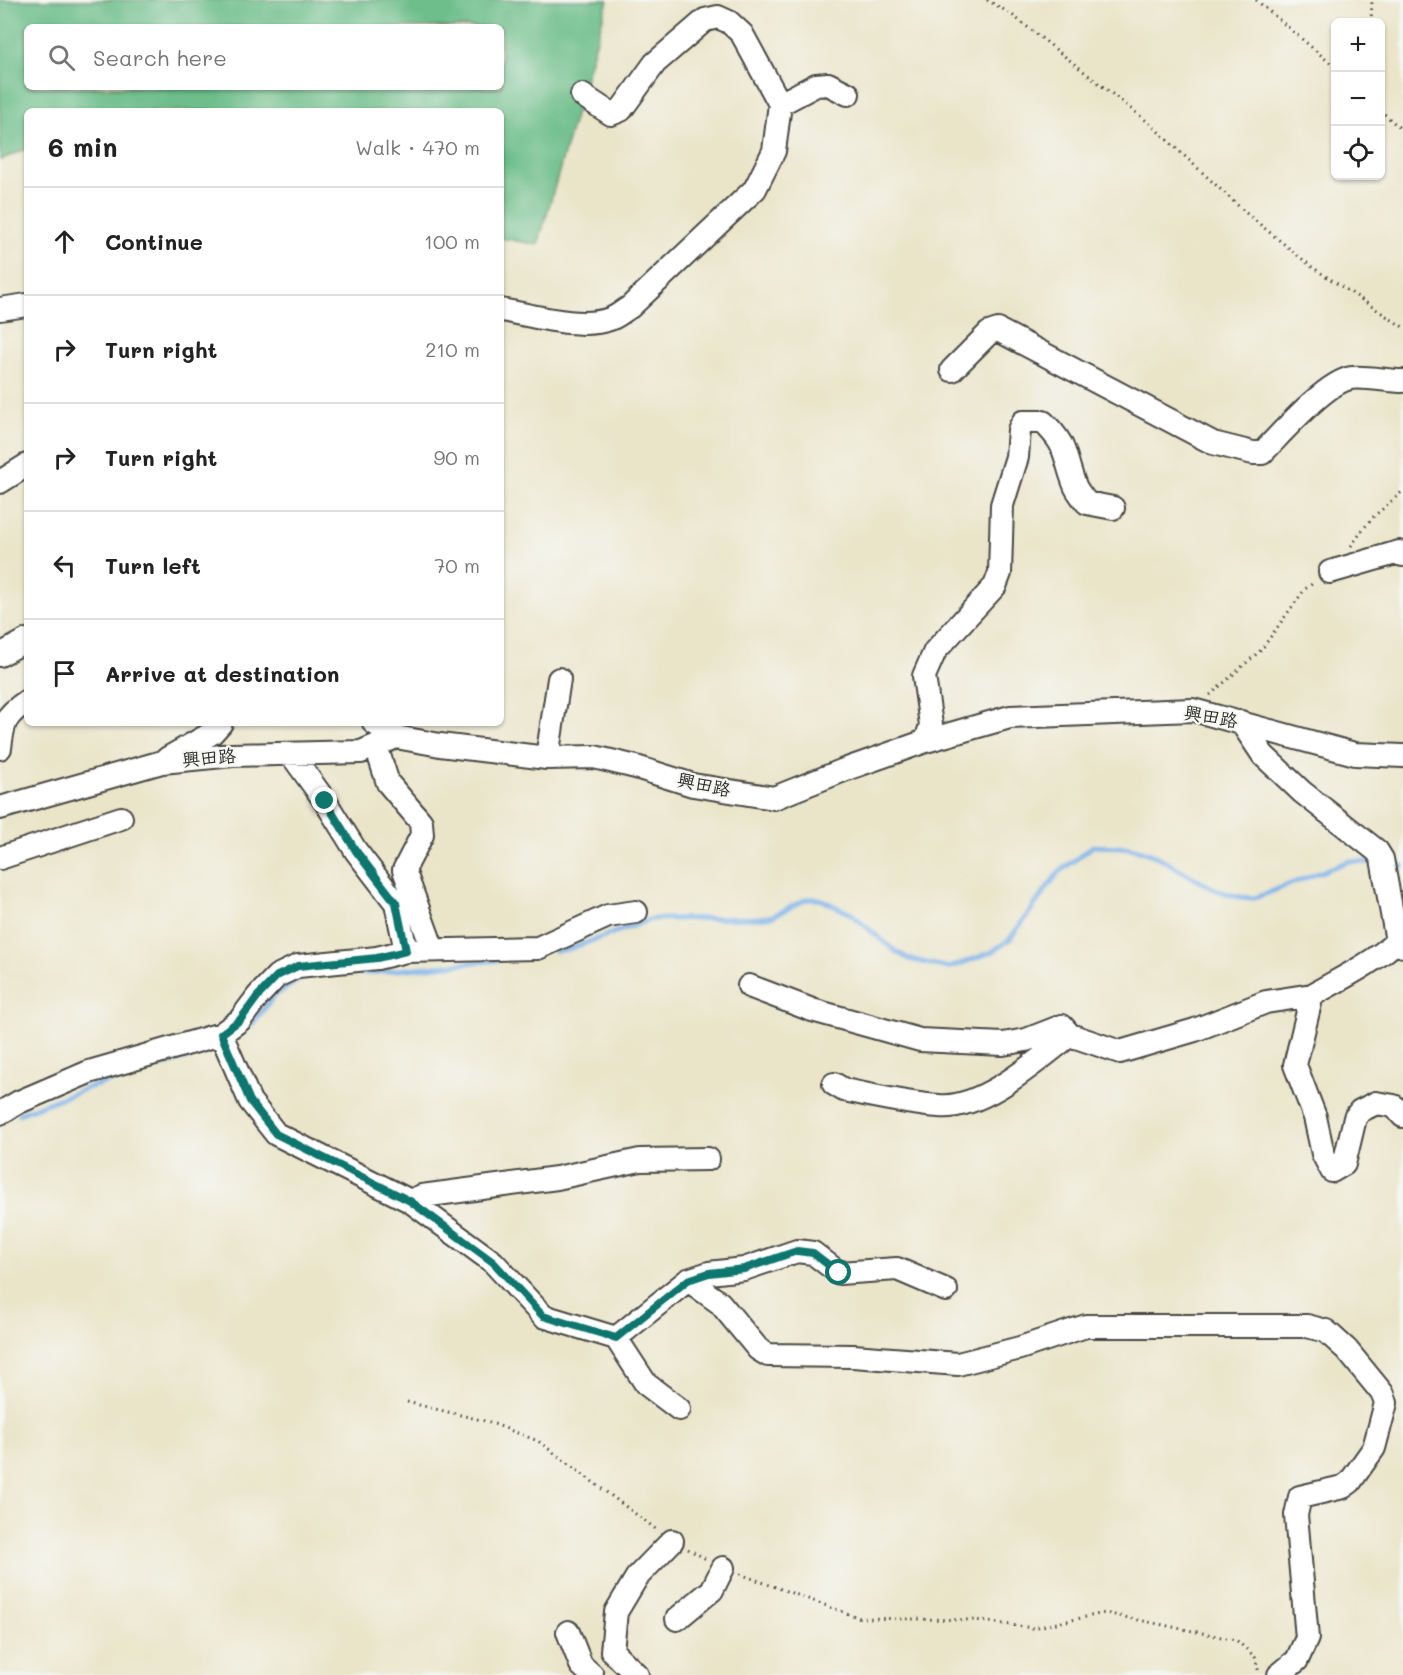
<!DOCTYPE html>
<html lang="en">
<head>
<meta charset="utf-8">
<style>
	:root { --surface:#fff; --page:#f6f6f6; --text:#222; --muted:#767676; --line:#e0e0e0 }
	body { margin:0; font-family:Mali,"LXGW WenKai TC",sans-serif; background:var(--page); color:var(--text) }
	.controls { position:absolute; right:18px; top:18px; display:grid; overflow:hidden; border-radius:9px; box-shadow:0 2px 4px #0004 }
	.controls button { width:54px; height:54px; display:grid; place-items:center; padding:0; border:0; border-bottom:2px solid var(--line); background:var(--surface); color:var(--text); font:30px sans-serif }
	.stop { position:absolute; width:18px; height:18px; margin:-14px; border:4px solid #0f766e; border-radius:50%; background:#fff }
	.stop.end { background:#0f766e; border-color:#fff; box-shadow:0 2px 6px #0008 }
	.list { margin:0; padding:0; list-style:none }
	h2 { display:flex; justify-content:space-between; align-items:center; height:78px; margin:0; padding:0 24px; font-size:26px }
	h2 small { font-size:20px; font-weight:400; color:var(--muted) }
	.list li { display:grid; grid-template-columns:39px 1fr auto; gap:18px; align-items:center; box-sizing:border-box; height:108px; padding:0 24px; border-top:2px solid var(--line) }
	.list b { display:block; font-size:22px; white-space:nowrap }
	.list em { font-size:20px; font-style:normal; color:var(--muted) }
	.icon { flex:none; width:33px; height:33px; fill:none; stroke:currentColor; stroke-width:2; stroke-linecap:round; stroke-linejoin:round }
	.map { position:relative; flex:none; width:1403px; height:1675px; overflow:hidden }
	.search { position:absolute; background:var(--surface); box-shadow:0 2px 4px #0004; left:24px; top:24px; width:480px; height:66px; display:flex; align-items:center; gap:15px; box-sizing:border-box; padding:0 21px; border-radius:9px; color:var(--muted); font-size:22px }
	.panel { position:absolute; background:var(--surface); box-shadow:0 2px 4px #0004; left:24px; top:108px; width:480px; height:618px; border-radius:9px }
	.map>svg:first-child { display:block }
</style>
</head>
<body>
<div class="map">
<svg width="1403" height="1675" viewBox="0 0 1403 1675">
	<rect width="100%" height="100%" fill="#f6f6f2"/>
	<filter id="ink" filterUnits="userSpaceOnUse"><feTurbulence type="fractalNoise" baseFrequency=".0167" numOctaves="2"/><feDisplacementMap in="SourceGraphic" scale="12" xChannelSelector="R" yChannelSelector="G"/><feConvolveMatrix kernelMatrix="1 2 1 2 8 2 1 2 1" color-interpolation-filters="sRGB"/></filter>
	<filter id="wash" filterUnits="userSpaceOnUse"><feTurbulence type="fractalNoise" baseFrequency=".008" numOctaves="4" result="noise"/><feDisplacementMap in="SourceGraphic" scale="24" xChannelSelector="R" yChannelSelector="G"/><feGaussianBlur stdDeviation="1.35" result="paint"/><feColorMatrix in="noise" values="0 0 0 0 0 0 0 0 0 0 0 0 0 0 0 0 0 1.4 0 .05"/><feComposite in="paint" operator="in"/></filter>
	<g filter="url(#wash)">
		<rect width="100%" height="100%" fill="#eae5c9"/>
		<!-- forest -->
		<path fill="#6dbe8a" stroke="#4c745a" stroke-width="1.5" fill-rule="evenodd" d="M0 0H608L538 245 501 238V111H27V151L23 150 0 160ZM27 27H501V87H27Z"/>
		<g fill="none" stroke-linecap="round" stroke-linejoin="round">
			<!-- stream -->
			<path stroke="#7ab1e9" stroke-width="5" d="M1390 864 1403 866
				M555 951 569 949 652 919 759 918 773 916 807 899H820L851 914 895 951 909 959 949 968 992 952 1009 940 1058 873 1093 846C1106 847 1122 846 1135 849 1178 859 1208 899 1255 898L1349 861 1378 863
				M334 973H368L498 960
				M245 1028 252 1024 273 997 307 974
				M19 1114 87 1088 212 1050 219 1045"/>
		</g>
	</g>
	<g filter="url(#ink)">
		<g fill="none" stroke-linecap="round" stroke-linejoin="round">
			<!-- minor casing -->
			<g stroke="#484743" stroke-width="26">
				<path id="minor" d="M582 95 611 114 621 110 655 63 705 20 718 17 729 22 742 34 780 104
					M0 309 27 305
					M501 310C532 315 580 330 610 319 617 317 623 311 630 307L755 189 774 151 780 104 816 85 828 84 848 94
					M952 370 989 333 998 330 1213 443 1253 453H1262C1281 434 1326 382 1351 378 1365 376 1388 381 1403 381
					M0 482 27 465
					M1330 572 1399 552 1403 555
					M0 655 27 640
					M1241 722 1263 755 1302 792 1377 851 1382 859 1397 941
					M374 723 396 737
					M926 741 931 725 924 676 935 651 995 586 1000 573 1002 505 1017 457 1019 430 1023 422H1043C1068 446 1063 454 1074 483 1076 490 1082 497 1087 503L1113 508
					M376 746 388 783 421 822 422 835 404 870 433 950
					M0 748C3 722 5 716 27 701
					M168 758 212 733 221 723
					M547 758 559 679
					M0 808 162 762 233 755 361 752 396 737 440 745 547 758 594 757 636 767 693 785 774 798 844 770 926 741 1010 717 1193 710 1355 754 1403 756
					M0 858 121 818
					M1403 946 1397 941C1372 964 1340 979 1312 995L1295 1065 1315 1117 1323 1154 1332 1171 1344 1164 1355 1118 1360 1111 1376 1103 1394 1106 1403 1116
					M406 951 538 948 608 916 636 912
					M749 986 812 1010 920 1040 1003 1044 1026 1040 1062 1026 1070 1035
					M221 1034 250 1101 276 1134 410 1201
					M834 1084 844 1090C875 1096 908 1104 939 1106 982 1110 1038 1060 1070 1035L1120 1052 1195 1030 1266 1002 1312 995
					M0 1113 19 1102 89 1072 221 1034 240 1020 258 996 277 976 298 966 377 958 406 951 396 903 356 851 325 801 291 754
					M946 1290 897 1269 839 1273 813 1253 797 1251 744 1269 709 1273 688 1280 720 1303 758 1349 768 1355 853 1356 958 1364 1020 1348 1086 1326H1307L1326 1331 1347 1350 1383 1394 1386 1403 1374 1448 1350 1482 1343 1487 1300 1497 1296 1515 1307 1638 1297 1660 1279 1675
					M616 1338 543 1316 493 1262 410 1201 422 1196 557 1178 640 1160 708 1159
					M679 1409 646 1384 616 1338 688 1280
					M677 1619 712 1590 723 1568
					M568 1632 581 1665 592 1675
					M637 1675 612 1651 616 1612 637 1577 672 1541"/>
			</g>
			<!-- path -->
			<path stroke="#484743" stroke-width="3" stroke-dasharray="1.5 4.5" stroke-linecap="butt" d="M987 0 1011 14 1149 123 1246 213 1312 267 1403 327
				M1256 0 1336 68
				M1371 22 1372 0
				M1380 110 1403 131
				M1351 546 1371 519 1403 491
				M1210 695 1261 650 1305 589 1315 582
				M407 1402 489 1422 538 1441 657 1530
				M688 1549 706 1559
				M740 1574 860 1618 974 1620 1033 1628 1105 1613 1236 1640 1255 1657 1259 1673"/>
			<!-- minor -->
			<use href="#minor" stroke="#fff" stroke-width="22"/>
		</g>
	</g>
	<g fill="none" stroke-linecap="round" stroke-linejoin="round" filter="url(#ink)">
		<!-- route -->
		<path stroke="#0f766e" stroke-width="8" d="M325 801 356 851 396 903 406 951 377 958 298 966 277 976 258 996 240 1020 221 1034 250 1101 276 1134 410 1201 493 1262 543 1316 616 1338 688 1280 709 1273 744 1269 797 1251 813 1253 839 1273"/>
	</g>
	<g text-anchor="middle" stroke-width="4.5" stroke-linejoin="round" paint-order="stroke">
		<!-- street labels -->
		<g font-size="18" fill="#2b2b2b" stroke="#f6f6f2">
			<text transform="translate(1211 717) rotate(10)" y="6">興田路</text>
			<text transform="translate(209 758) rotate(-5)" y="6">興田路</text>
			<text transform="translate(704 785) rotate(12)" y="6">興田路</text>
		</g>
	</g>
</svg>
<div class="controls">
<button>+</button>
<button>−</button>
<button><svg class="icon" aria-label="locate" viewBox="0 0 24 24"><circle cx="12" cy="12" r="6"/><path d="M12 2v4M12 18v4M2 12h4M18 12h4"/></svg></button>
</div>
<div class="stop" style="left:839px;top:1273px"></div>
<div class="stop end" style="left:325px;top:801px"></div>
<div class="search"><svg class="icon" aria-label="search" viewBox="0 0 24 24"><circle cx="10" cy="10" r="6"/><path d="M15 15l6 6"/></svg>Search here</div>
<section class="panel">
<h2>6 min<small>Walk · 470 m</small></h2>
<ul class="list">
<li><svg class="icon" aria-label="ahead" viewBox="0 0 24 24"><path d="M12 20V5M6 11l6-6 6 6"/></svg><div><b>Continue</b></div><em>100 m</em></li>
<li><svg class="icon" aria-label="right" viewBox="0 0 24 24"><path d="M7 20v-9h11M14 6l5 5-5 5"/></svg><div><b>Turn right</b></div><em>210 m</em></li>
<li><svg class="icon" aria-label="right" viewBox="0 0 24 24"><path d="M7 20v-9h11M14 6l5 5-5 5"/></svg><div><b>Turn right</b></div><em>90 m</em></li>
<li><svg class="icon" aria-label="left" viewBox="0 0 24 24"><path d="M17 20v-9H6M10 6l-5 5 5 5"/></svg><div><b>Turn left</b></div><em>70 m</em></li>
<li><svg class="icon" aria-label="arrive" viewBox="0 0 24 24"><path d="M6 21V4h12l-3 4 3 4H6"/></svg><div><b>Arrive at destination</b></div></li>
</ul>
</section>
</div>
</body>
</html>
